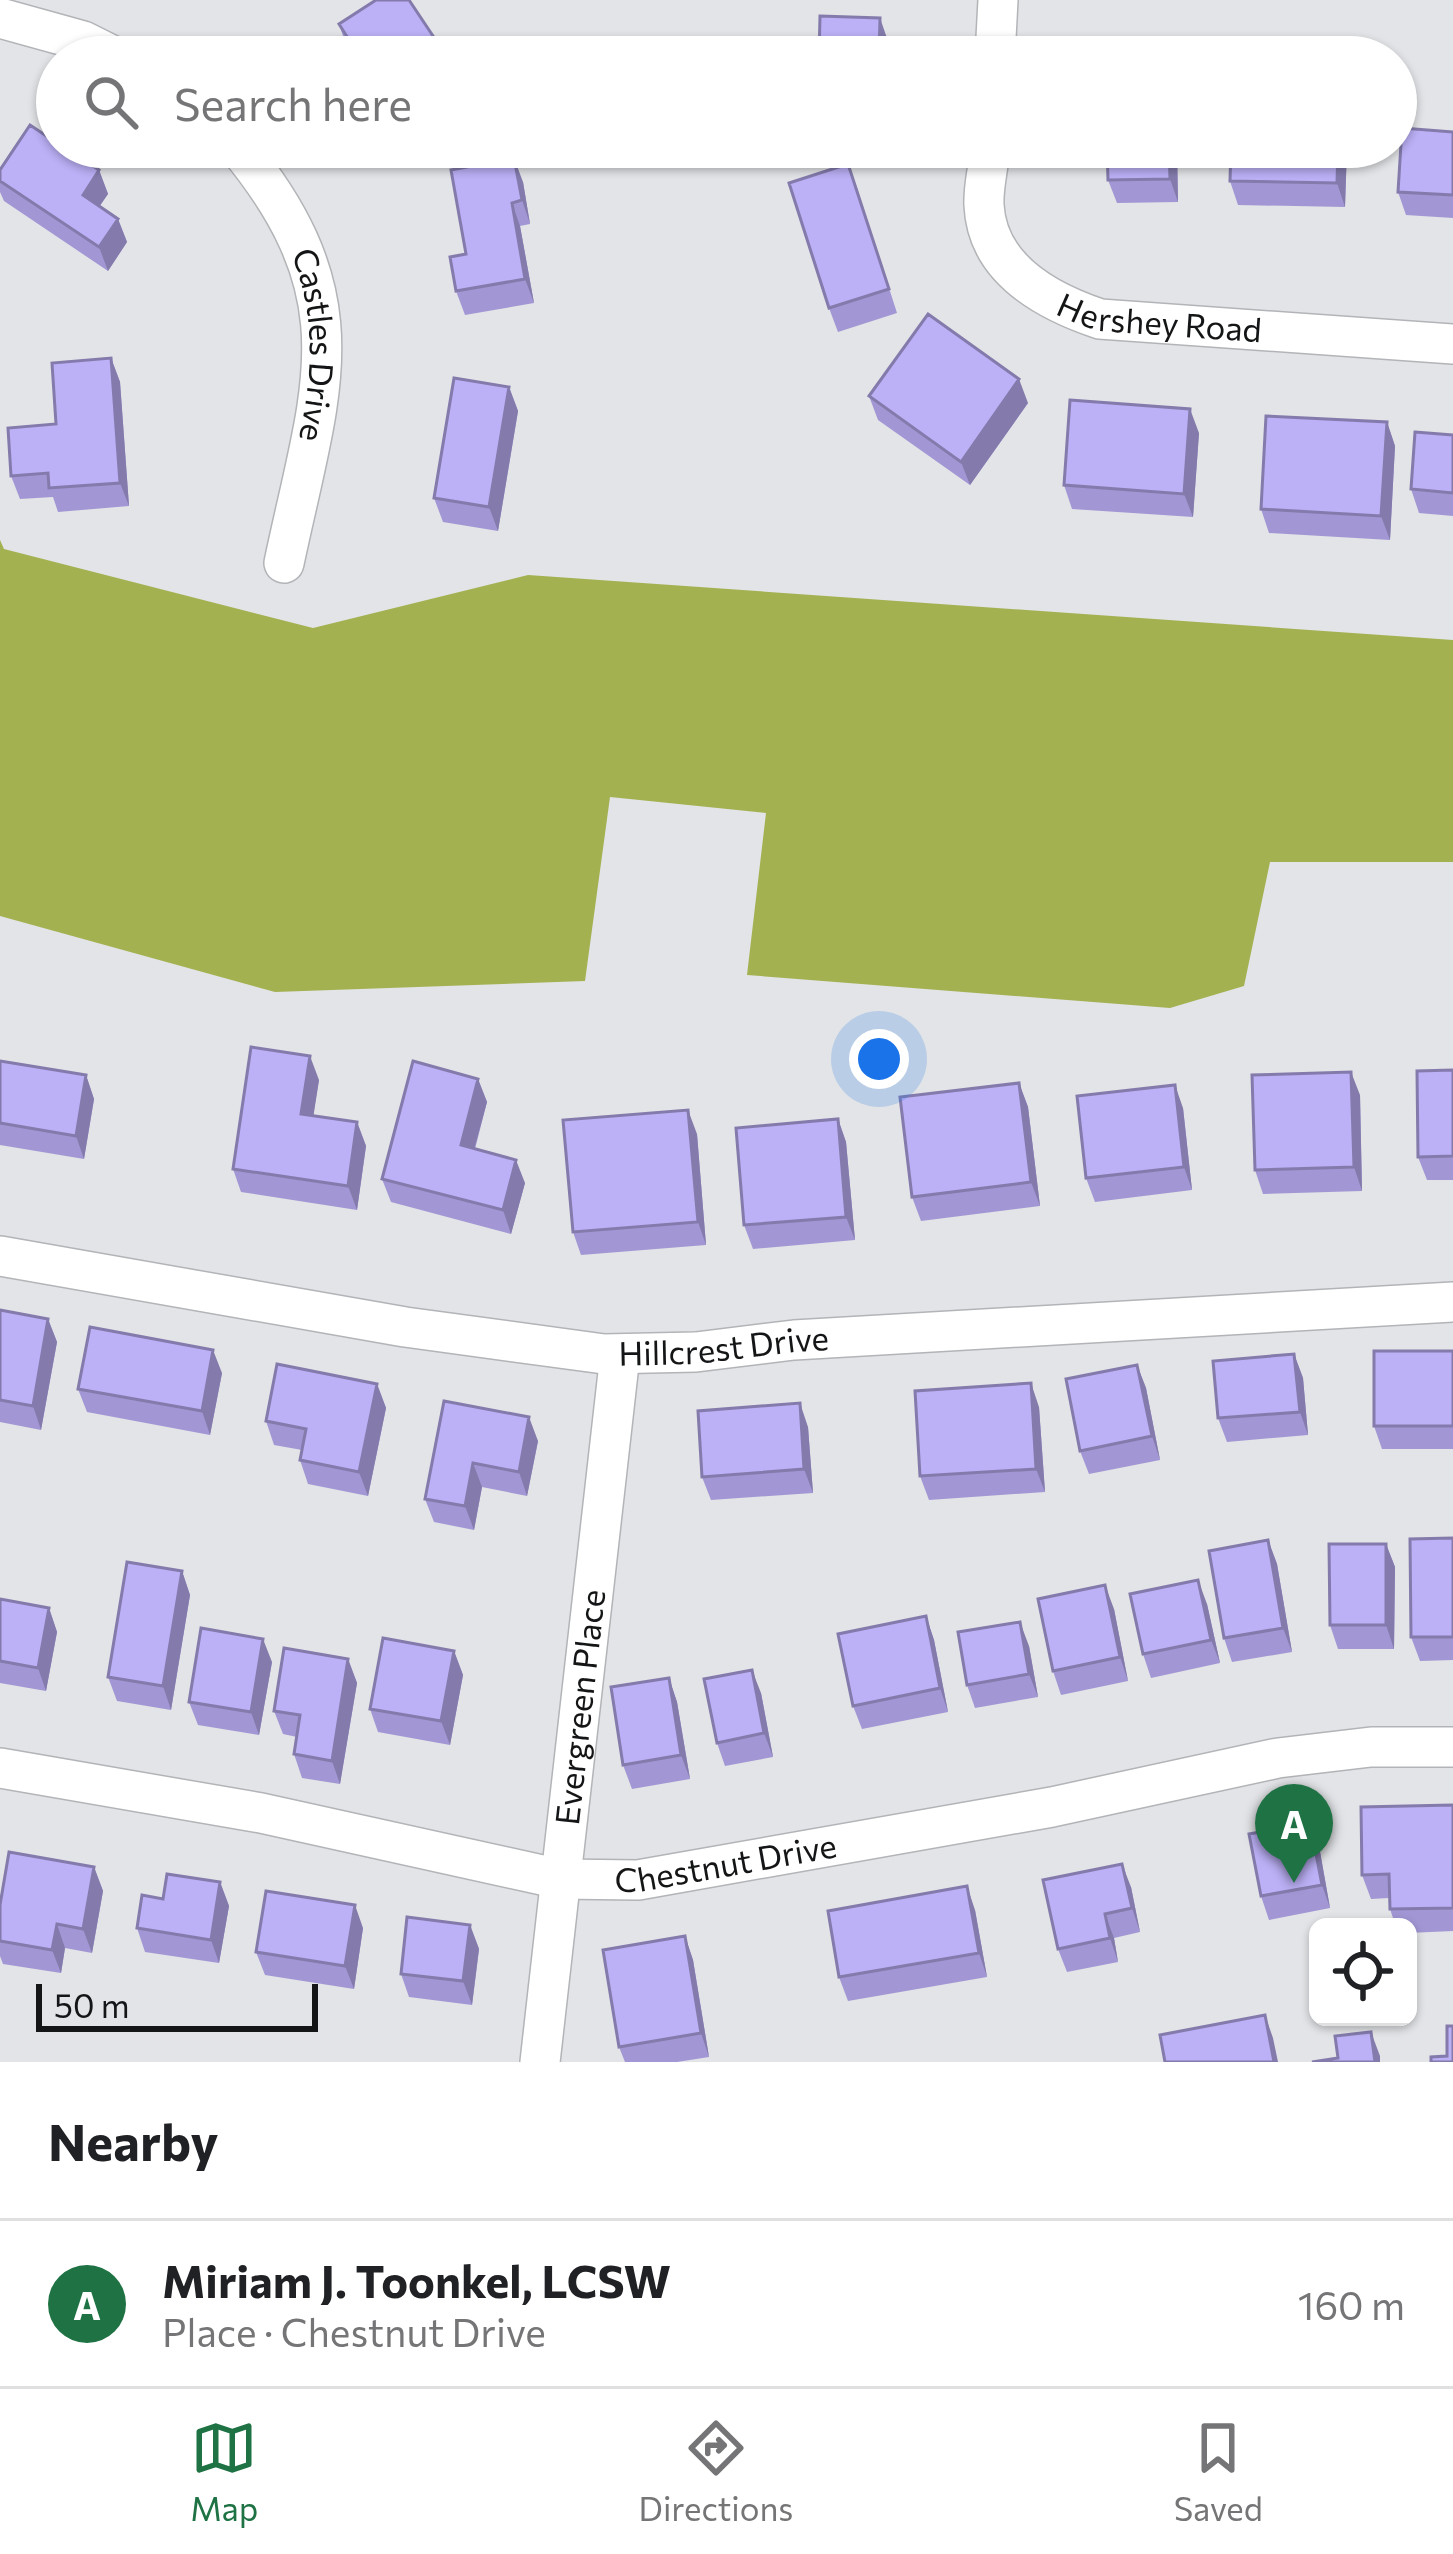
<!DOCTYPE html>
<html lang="en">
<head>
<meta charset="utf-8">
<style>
	:root { --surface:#fff; --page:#f6f6f6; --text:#202124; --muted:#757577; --line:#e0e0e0; --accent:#1e7243 }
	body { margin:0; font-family:Commissioner,sans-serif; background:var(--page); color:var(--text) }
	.controls { position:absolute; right:36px; bottom:36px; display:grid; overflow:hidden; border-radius:18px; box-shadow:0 3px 9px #0004 }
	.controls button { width:108px; height:108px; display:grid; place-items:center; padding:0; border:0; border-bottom:3px solid var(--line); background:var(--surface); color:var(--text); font:60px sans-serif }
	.scale { position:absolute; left:36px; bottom:30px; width:282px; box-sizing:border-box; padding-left:12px; border:6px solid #141516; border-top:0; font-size:33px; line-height:42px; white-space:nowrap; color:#141516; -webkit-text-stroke:9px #e2e4e7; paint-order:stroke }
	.you { position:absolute; left:879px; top:1059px; width:42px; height:42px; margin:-30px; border:9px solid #fff; border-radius:50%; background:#1a73e8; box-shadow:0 0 0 18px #1a73e833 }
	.badge { display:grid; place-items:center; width:78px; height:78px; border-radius:50%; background:var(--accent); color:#fff; font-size:39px; font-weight:700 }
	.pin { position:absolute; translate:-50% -99px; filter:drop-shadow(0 3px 6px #0008) }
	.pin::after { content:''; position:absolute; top:63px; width:42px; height:36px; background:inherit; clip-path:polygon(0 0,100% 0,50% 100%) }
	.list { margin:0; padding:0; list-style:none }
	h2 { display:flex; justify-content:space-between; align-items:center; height:156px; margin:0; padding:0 48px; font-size:51px }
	h2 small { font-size:39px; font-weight:400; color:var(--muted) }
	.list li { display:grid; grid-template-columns:78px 1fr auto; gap:36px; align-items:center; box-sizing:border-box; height:168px; padding:0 48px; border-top:3px solid var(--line) }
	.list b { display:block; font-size:45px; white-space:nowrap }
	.list p { margin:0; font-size:39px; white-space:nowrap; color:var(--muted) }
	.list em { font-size:39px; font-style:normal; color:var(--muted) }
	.icon { flex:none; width:66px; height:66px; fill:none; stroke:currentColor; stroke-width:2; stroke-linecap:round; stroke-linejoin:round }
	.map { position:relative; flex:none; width:1453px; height:2062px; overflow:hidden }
	.search { position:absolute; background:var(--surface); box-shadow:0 3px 9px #0004; left:36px; right:36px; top:36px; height:132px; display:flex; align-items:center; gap:30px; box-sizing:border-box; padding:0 42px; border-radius:66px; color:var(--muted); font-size:45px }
	.sheet { height:324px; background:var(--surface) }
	nav { display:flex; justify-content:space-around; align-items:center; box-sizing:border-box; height:168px; border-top:3px solid var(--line); background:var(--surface); font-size:33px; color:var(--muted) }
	nav a { display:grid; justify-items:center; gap:6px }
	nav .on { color:var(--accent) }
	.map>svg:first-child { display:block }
</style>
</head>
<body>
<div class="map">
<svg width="1453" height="2062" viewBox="0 0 1453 2062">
	<rect width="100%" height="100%" fill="#e2e4e7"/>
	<!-- forest -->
	<path fill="#a4b151" d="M0 540 4 549 313 628 528 575 1453 640V862H1270L1244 986 1170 1008 747 975 766 813 610 797 585 981 275 992 0 916Z"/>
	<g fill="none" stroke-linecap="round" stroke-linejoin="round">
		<!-- minor casing -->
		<g stroke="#b2b4b7" stroke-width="42">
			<g id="minor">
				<path d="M0 18 83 41 115 57"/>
				<path d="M995 57 998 0"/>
				<path id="s1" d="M238 147C363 299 321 388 284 563"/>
				<path id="s2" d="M990 147C989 166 983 186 984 205 987 269 1046 301 1100 319L1453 344"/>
				<path id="s3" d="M0 1256 405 1327 604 1354 696 1352 794 1340 1453 1302"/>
				<path id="s4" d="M0 1768 261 1813 560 1879 638 1880 1052 1807 1278 1758 1371 1747H1453"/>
				<path id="s5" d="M540 2062 620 1355"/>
			</g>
		</g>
		<!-- minor -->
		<use href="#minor" stroke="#fff" stroke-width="39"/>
	</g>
	<!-- wall -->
	<path fill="#a297d4" d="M339 24 447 57H353L347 48Z
		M1453 132V218L1406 215 1398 192Z
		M1177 147 1178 202 1117 203 1108 180Z
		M1347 147 1345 207 1238 205 1230 181Z
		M0 170H99L108 194 99 206 118 219 127 242 108 271 4 201 0 192Z
		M523 182 530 224 520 226 534 303 465 315 456 291 466 254Z
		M857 188 897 313 838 332 829 308Z
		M111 358 120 382 129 506 58 512 53 497 20 499 11 476Z
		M509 387 518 411 498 531 443 522 434 498Z
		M869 396 1028 403 970 485 878 420Z
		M1387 422 1395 446 1390 540 1269 533 1261 509Z
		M1199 433 1193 517 1072 509 1064 485Z
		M1453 435V516L1419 513 1411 489Z
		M0 1061 86 1075 94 1099 84 1159 0 1145Z
		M1453 1070V1180H1427L1418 1157Z
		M478 1079 487 1102 475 1149 525 1183 511 1234 391 1202 382 1179Z
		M319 1080 313 1116 357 1122 366 1146 357 1210 241 1192 233 1169Z
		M1019 1083 1028 1107 1040 1206 921 1221 912 1197Z
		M1360 1095 1362 1191 1263 1194 1255 1170Z
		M1183 1108 1192 1190 1095 1202 1086 1178Z
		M838 1119 846 1142 855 1240 753 1249 744 1225Z
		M697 1134 706 1245 581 1255 573 1232Z
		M0 1310 48 1319 57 1342 41 1430 0 1422Z
		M1453 1351V1449H1382L1374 1426Z
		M1294 1354 1303 1378 1308 1435 1227 1442 1218 1418Z
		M1137 1365 1146 1388 1160 1460 1089 1474 1080 1451Z
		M222 1373 210 1435 87 1412 78 1389Z
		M377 1384 386 1408 368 1496 308 1484 300 1460 302 1450 274 1445 266 1421Z
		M444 1401 538 1441 527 1496 482 1487 474 1530 434 1522 425 1499Z
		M1039 1407 1045 1492 929 1500 920 1476Z
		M808 1427 813 1493 711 1500 702 1477Z
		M1453 1538V1660L1420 1661 1411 1637Z
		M1268 1540 1277 1564 1292 1652 1232 1662 1224 1638Z
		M1386 1544 1395 1567 1394 1649H1338L1330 1625Z
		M182 1571 190 1595 171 1710 117 1701 108 1677Z
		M0 1599 49 1608 57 1632 46 1691 0 1683Z
		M1207 1604 1220 1663 1151 1678 1143 1654Z
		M1114 1609 1128 1681 1061 1695 1053 1671Z
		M926 1616 934 1640 948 1712 862 1729 853 1706Z
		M1029 1646 1038 1697 975 1708 967 1685Z
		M454 1651 463 1675 450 1745 378 1732 370 1709Z
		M348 1659 357 1683 340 1784 302 1778 294 1754 297 1737 283 1734 274 1711Z
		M272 1662 259 1735 198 1725 189 1702Z
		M669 1678 677 1702 690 1779 632 1789 623 1765Z
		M761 1693 773 1757 725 1766 717 1743Z
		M1453 1805V1931L1408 1933V1927H1396L1390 1909 1389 1898 1371 1899 1362 1875Z
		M1310 1823 1319 1846 1330 1908 1269 1920 1261 1896Z
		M94 1867 103 1891 92 1953 65 1948 61 1973 3 1964 0 1956V1905Z
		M220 1882 229 1906 219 1963 145 1952 137 1928 163 1899Z
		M1131 1887 1140 1932 1114 1938 1118 1962 1067 1972 1058 1949Z
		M975 1910 987 1977 848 2001 839 1977Z
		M470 1925 479 1949 472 2005 409 1997 401 1974Z
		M363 1928 354 1989 265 1975 256 1952Z
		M685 1936 693 1960 709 2057 677 2062H625L619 2047Z"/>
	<!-- shaded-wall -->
	<path fill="#847bac" d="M880 18 888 41V57H879Z
		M1169 147H1177L1178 202 1170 179Z
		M1338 147H1347L1345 207 1337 183Z
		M514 158 523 182 530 224 522 200Z
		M99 170 108 194 91 219 83 195Z
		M512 203 520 226 534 303 525 279Z
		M118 219 127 242 108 271 99 247Z
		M111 358 120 382 129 506 120 483Z
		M1019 379 1028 403 970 485 961 462Z
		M509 387 518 411 498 531 489 507Z
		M1190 409 1199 433 1193 517 1184 494Z
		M1387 422 1395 446 1390 540 1381 516Z
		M310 1056 319 1080 310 1138 301 1114Z
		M1351 1072 1360 1095 1362 1191 1354 1167Z
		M86 1075 94 1099 84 1159 76 1136Z
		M478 1079 487 1102 469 1168 461 1145Z
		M1019 1083 1028 1107 1040 1206 1031 1182Z
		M1175 1085 1183 1108 1192 1190 1184 1167Z
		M688 1110 697 1134 706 1245 698 1222Z
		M838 1119 846 1142 855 1240 846 1217Z
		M357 1122 366 1146 357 1210 348 1186Z
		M516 1160 525 1183 511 1234 503 1210Z
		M48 1319 57 1342 41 1430 33 1406Z
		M213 1350 222 1373 210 1435 202 1411Z
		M1294 1354 1303 1378 1308 1435 1300 1412Z
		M1137 1365 1146 1388 1160 1460 1152 1436Z
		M1031 1383 1039 1407 1045 1492 1036 1469Z
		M377 1384 386 1408 368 1496 359 1472Z
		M800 1403 808 1427 813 1493 804 1469Z
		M529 1417 538 1441 527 1496 519 1472Z
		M473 1463 482 1487 474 1530 465 1506Z
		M1268 1540 1277 1564 1292 1652 1283 1628Z
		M1386 1544 1395 1567 1394 1649 1386 1625Z
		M182 1571 190 1595 171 1710 163 1686Z
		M1198 1580 1207 1604 1220 1663 1211 1640Z
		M1105 1585 1114 1609 1128 1681 1120 1657Z
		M49 1608 57 1632 46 1691 38 1668Z
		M926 1616 934 1640 948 1712 940 1688Z
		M1020 1622 1029 1646 1038 1697 1029 1674Z
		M263 1639 272 1662 259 1735 251 1712Z
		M454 1651 463 1675 450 1745 441 1721Z
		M348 1659 357 1683 340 1784 332 1761Z
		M752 1670 761 1693 773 1757 764 1733Z
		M669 1678 677 1702 690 1779 681 1755Z
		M1310 1823 1319 1846 1330 1908 1322 1885Z
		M1122 1864 1131 1887 1140 1932 1132 1908Z
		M94 1867 103 1891 92 1953 83 1929Z
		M220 1882 229 1906 219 1963 211 1940Z
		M967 1886 975 1910 987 1977 979 1953Z
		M355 1905 363 1928 354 1989 345 1966Z
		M1105 1914 1114 1938 1118 1962 1110 1938Z
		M57 1924 65 1948 61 1973 52 1950Z
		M470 1925 479 1949 472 2005 463 1981Z
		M685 1936 693 1960 709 2057 701 2033Z
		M1265 2015 1273 2038 1278 2062H1274Z
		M1371 2032 1380 2056V2062H1375Z"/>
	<!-- building -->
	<path fill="#bcb0f6" stroke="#847bac" stroke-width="3" d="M376 0H409L447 57H360L339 24Z
		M820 16 880 18 879 57H819Z
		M1167 50V57H1106V52Z
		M30 125 57 143V147H64L99 170 83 195 118 219 99 247 0 181V170Z
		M1402 128 1453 132V195L1398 192Z
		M1107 147H1169L1170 179 1108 180Z
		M1231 147H1338L1337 183 1230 181Z
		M514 158 522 200 512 203 525 279 456 291 450 257 466 254 451 170Z
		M848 164 889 289 829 308 789 183Z
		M928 314 1019 379 961 462 869 396Z
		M111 358 120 483 49 488 48 473 11 476 8 428 56 424 52 363Z
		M454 378 509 387 489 507 434 498Z
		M1070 400 1190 409 1184 494 1064 485Z
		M1266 416 1387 422 1381 516 1261 509Z
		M1415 432 1453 435V493L1411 489Z
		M251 1047 310 1056 301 1114 357 1122 348 1186 233 1169Z
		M0 1061 86 1075 76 1136 0 1123Z
		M413 1061 478 1079 461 1145 516 1160 503 1210 382 1179Z
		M1453 1070V1156L1418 1157 1417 1071Z
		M1351 1072 1354 1167 1255 1170 1252 1075Z
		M1019 1083 1031 1182 912 1197 900 1097Z
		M1175 1085 1184 1167 1086 1178 1077 1096Z
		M688 1110 698 1222 573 1232 563 1120Z
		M838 1119 846 1217 744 1225 736 1128Z
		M0 1310 48 1319 33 1406 0 1400Z
		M90 1327 213 1350 202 1411 78 1389Z
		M1374 1351H1453V1426H1374Z
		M1294 1354 1300 1412 1218 1418 1213 1361Z
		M277 1364 377 1384 359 1472 300 1460 306 1429 266 1421Z
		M1137 1365 1152 1436 1080 1451 1066 1379Z
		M1031 1383 1036 1469 920 1476 915 1391Z
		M444 1401 529 1417 519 1472 473 1463 465 1506 425 1499Z
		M800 1403 804 1469 702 1477 698 1411Z
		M1453 1538V1637H1411L1410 1539Z
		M1268 1540 1283 1628 1224 1638 1209 1551Z
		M1329 1544H1386V1625H1330Z
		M127 1562 182 1571 163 1686 108 1677Z
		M1198 1580 1211 1640 1143 1654 1130 1594Z
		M1105 1585 1120 1657 1053 1671 1038 1599Z
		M0 1599 49 1608 38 1668 0 1661Z
		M926 1616 940 1688 853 1706 838 1634Z
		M1020 1622 1029 1674 967 1685 958 1632Z
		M201 1628 263 1639 251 1712 189 1702Z
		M383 1638 454 1651 441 1721 370 1709Z
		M284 1648 348 1659 332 1761 294 1754 300 1715 274 1711Z
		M752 1670 764 1733 717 1743 704 1679Z
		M669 1678 681 1755 623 1765 611 1687Z
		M1453 1805V1908L1390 1909 1389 1874 1362 1875 1361 1807Z
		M1310 1823 1322 1885 1261 1896 1249 1834Z
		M9 1852 94 1867 83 1929 57 1924 52 1950 0 1941V1905Z
		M1122 1864 1132 1908 1105 1914 1110 1938 1058 1949 1043 1880Z
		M167 1874 220 1882 211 1940 137 1928 142 1895 163 1899Z
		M967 1886 979 1953 839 1977 828 1911Z
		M266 1891 355 1905 345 1966 256 1952Z
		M407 1917 470 1925 463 1981 401 1974Z
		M685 1936 701 2033 619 2047 603 1950Z
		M1265 2015 1274 2062H1165L1160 2035Z
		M1447 2026H1453V2062H1431V2057L1447 2056Z
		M1371 2032 1375 2062H1312L1338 2058 1335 2036Z"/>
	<g text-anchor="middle" stroke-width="12" stroke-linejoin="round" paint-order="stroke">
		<!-- street labels -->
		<g font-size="33" fill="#141516" stroke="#e2e4e7">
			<text dy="12" stroke="none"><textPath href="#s2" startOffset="291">Hershey Road</textPath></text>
			<text dy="12" stroke="none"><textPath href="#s1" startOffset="219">Castles Drive</textPath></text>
			<text dy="12" stroke="none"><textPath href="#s3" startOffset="732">Hillcrest Drive</textPath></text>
			<text dy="12" stroke="none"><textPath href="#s5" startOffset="357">Evergreen Place</textPath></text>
			<text dy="12" stroke="none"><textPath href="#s4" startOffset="738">Chestnut Drive</textPath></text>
		</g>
	</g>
</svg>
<div class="controls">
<button><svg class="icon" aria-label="locate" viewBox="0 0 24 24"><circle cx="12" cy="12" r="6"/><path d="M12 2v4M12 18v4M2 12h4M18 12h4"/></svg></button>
</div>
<div class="scale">50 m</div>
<div class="you"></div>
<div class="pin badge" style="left:1294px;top:1883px">A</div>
<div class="search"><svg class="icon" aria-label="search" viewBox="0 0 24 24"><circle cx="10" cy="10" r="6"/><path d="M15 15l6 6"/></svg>Search here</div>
</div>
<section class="sheet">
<h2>Nearby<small></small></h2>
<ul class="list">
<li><span class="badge">A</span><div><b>Miriam J. Toonkel, LCSW</b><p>Place · Chestnut Drive</p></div><em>160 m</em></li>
</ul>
</section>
<nav>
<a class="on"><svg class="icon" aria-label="map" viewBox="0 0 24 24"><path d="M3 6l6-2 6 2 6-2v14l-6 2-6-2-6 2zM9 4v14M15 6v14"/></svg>Map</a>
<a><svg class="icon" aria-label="directions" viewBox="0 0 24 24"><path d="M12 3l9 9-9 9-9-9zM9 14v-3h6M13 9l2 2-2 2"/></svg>Directions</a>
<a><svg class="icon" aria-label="saved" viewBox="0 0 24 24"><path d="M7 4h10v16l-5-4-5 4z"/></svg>Saved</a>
</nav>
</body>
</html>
